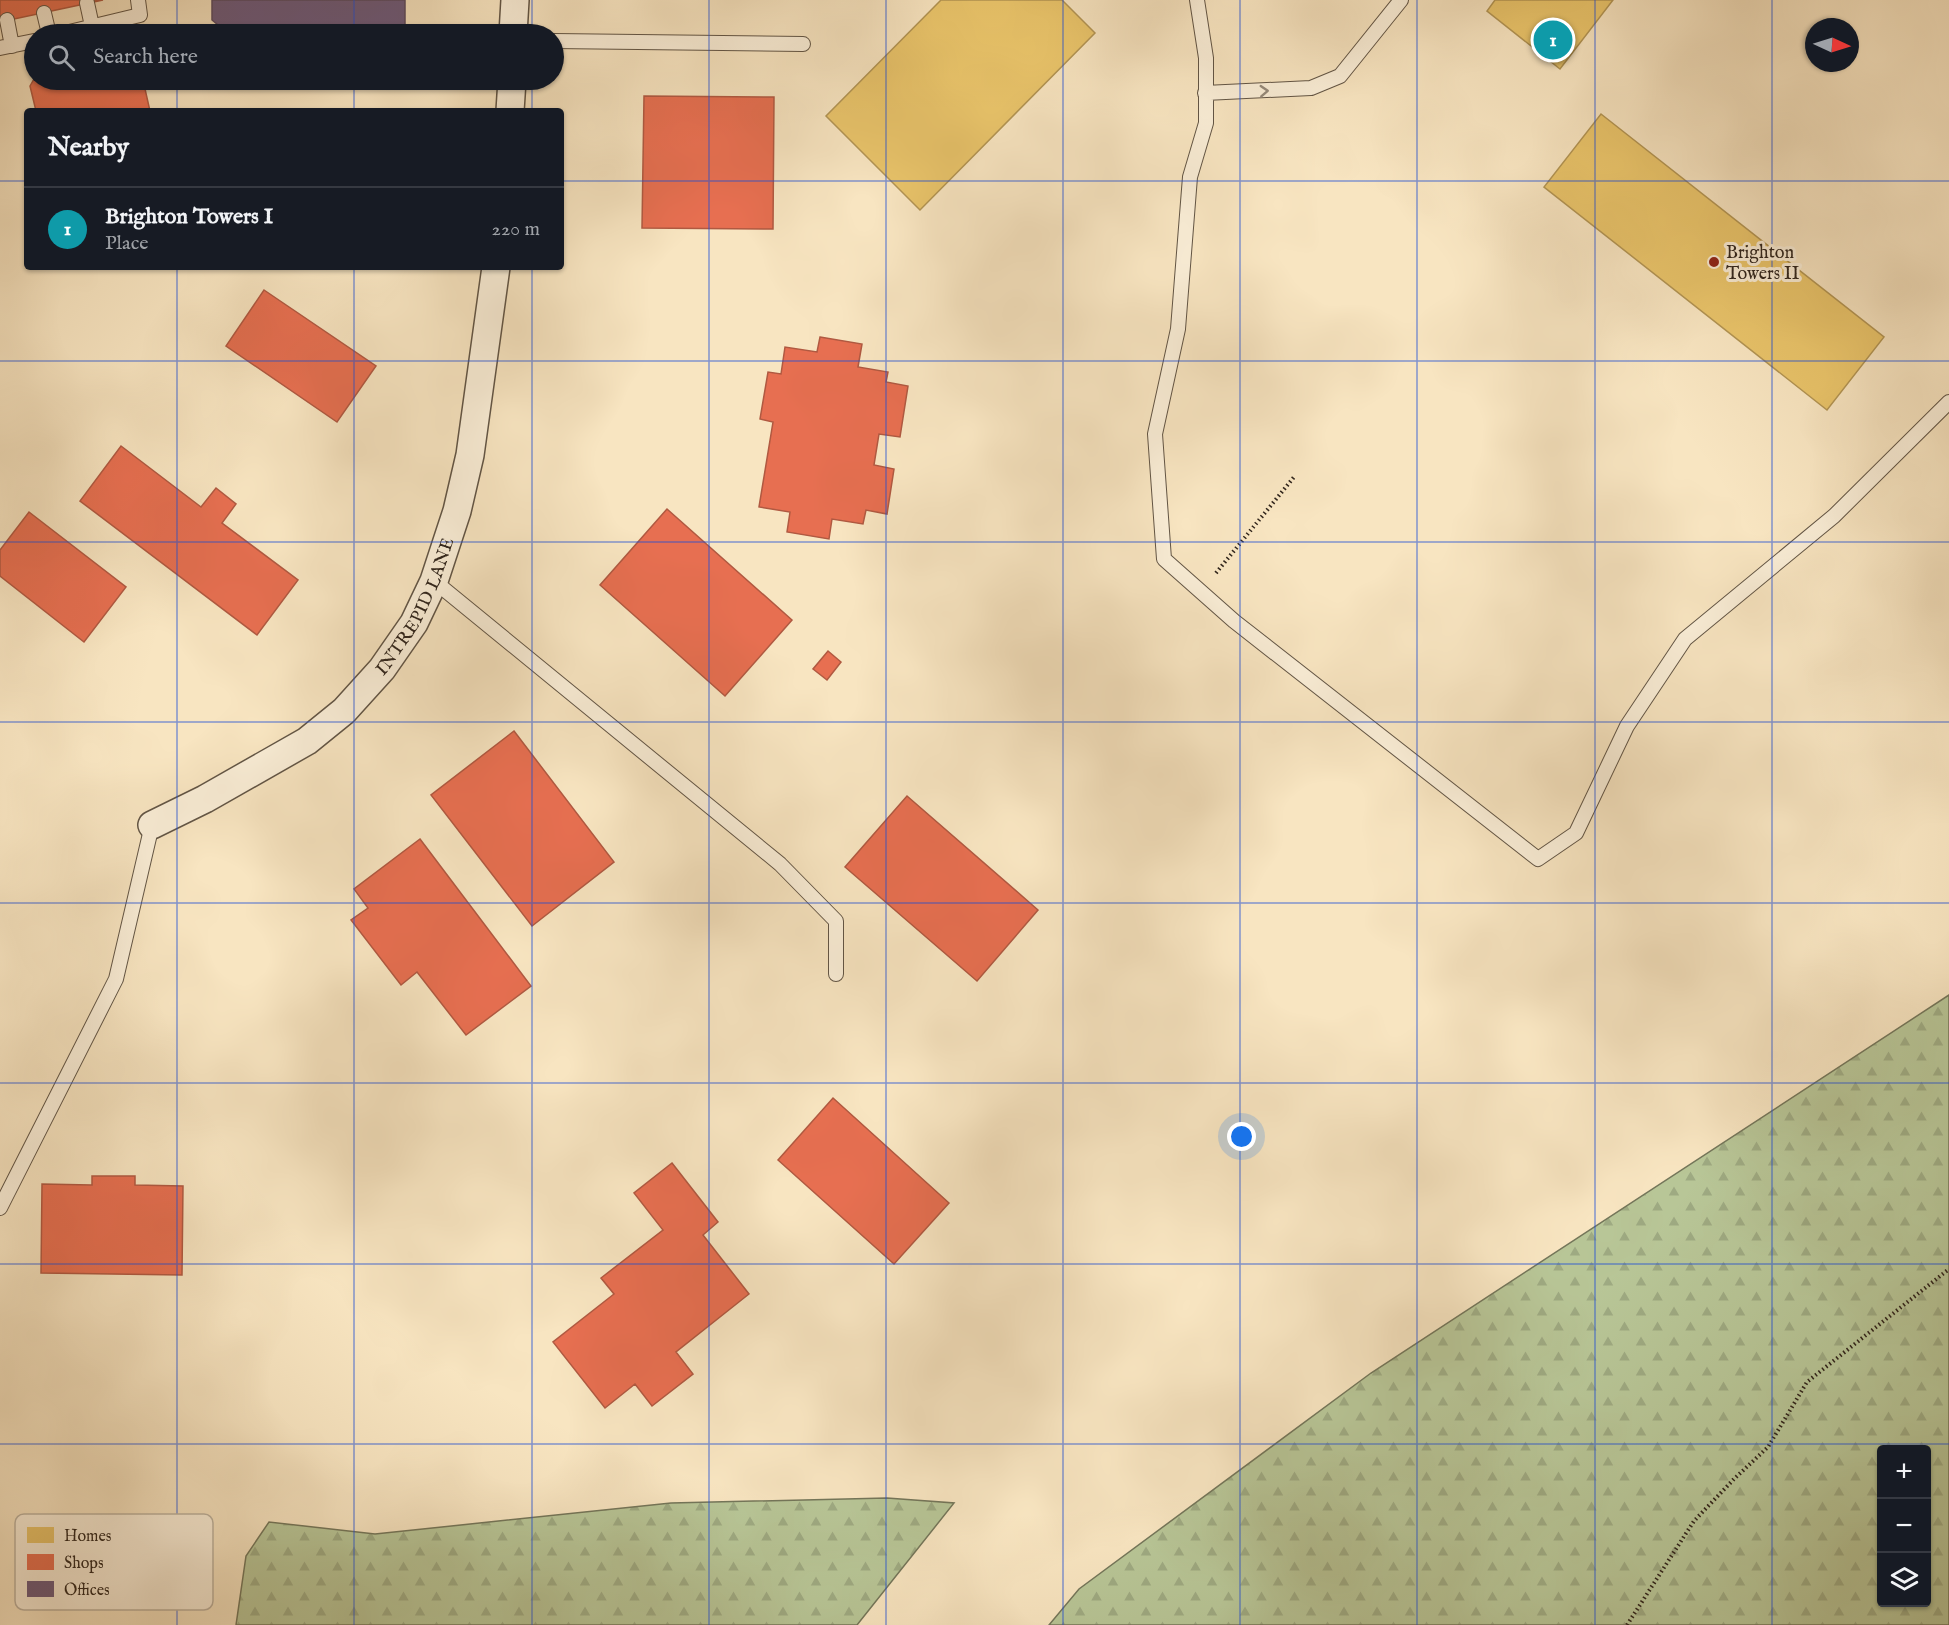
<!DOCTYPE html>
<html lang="en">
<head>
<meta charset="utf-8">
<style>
	:root { --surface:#171b24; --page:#20242c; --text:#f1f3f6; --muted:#9ea1a6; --line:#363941; --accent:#2563eb }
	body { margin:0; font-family:"IM FELL English",serif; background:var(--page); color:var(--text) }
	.controls { position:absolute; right:18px; bottom:18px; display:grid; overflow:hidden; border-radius:6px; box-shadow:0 2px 4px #0004 }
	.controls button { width:54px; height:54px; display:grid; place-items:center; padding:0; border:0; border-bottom:2px solid var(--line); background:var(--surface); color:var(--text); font:30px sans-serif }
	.compass { position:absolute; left:1805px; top:18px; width:54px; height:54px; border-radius:50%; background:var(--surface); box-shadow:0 2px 4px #0004; rotate:94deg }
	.you { position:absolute; left:1242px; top:1137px; width:21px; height:21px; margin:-15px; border:4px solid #fff; border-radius:50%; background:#1a73e8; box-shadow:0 0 0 9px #1a73e833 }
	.badge { display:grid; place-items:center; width:39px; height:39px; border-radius:50%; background:var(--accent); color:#fff; font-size:20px; font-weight:700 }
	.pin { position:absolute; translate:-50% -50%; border:3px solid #fff; box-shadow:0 2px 6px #0006 }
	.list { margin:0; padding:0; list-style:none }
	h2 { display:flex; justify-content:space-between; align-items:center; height:78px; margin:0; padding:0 24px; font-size:26px }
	h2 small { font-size:20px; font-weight:400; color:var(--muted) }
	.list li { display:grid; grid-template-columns:39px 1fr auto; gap:18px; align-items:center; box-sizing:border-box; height:84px; padding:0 24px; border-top:2px solid var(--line) }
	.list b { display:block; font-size:22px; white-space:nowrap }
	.list p { margin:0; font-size:20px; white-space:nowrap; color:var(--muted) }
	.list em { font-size:20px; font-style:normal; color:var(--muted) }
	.icon { flex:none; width:33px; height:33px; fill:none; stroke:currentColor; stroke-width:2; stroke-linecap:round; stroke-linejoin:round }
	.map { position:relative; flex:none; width:1949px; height:1625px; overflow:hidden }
	.search { position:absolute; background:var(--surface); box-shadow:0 2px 4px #0004; left:24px; top:24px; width:540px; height:66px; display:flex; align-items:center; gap:15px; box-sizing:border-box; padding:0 21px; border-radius:33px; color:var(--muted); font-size:22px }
	.panel { position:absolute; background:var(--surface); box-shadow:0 2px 4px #0004; left:24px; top:108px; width:540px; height:162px; border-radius:6px }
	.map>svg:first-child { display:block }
</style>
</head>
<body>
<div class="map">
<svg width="1949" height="1625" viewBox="0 0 1949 1625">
	<defs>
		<pattern id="forest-firs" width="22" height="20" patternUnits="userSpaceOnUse" patternTransform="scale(1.5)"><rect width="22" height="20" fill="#b8c697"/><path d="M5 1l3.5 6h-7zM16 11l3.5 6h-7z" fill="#9eaa82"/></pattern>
	</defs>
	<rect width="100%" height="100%" fill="#f8e5c1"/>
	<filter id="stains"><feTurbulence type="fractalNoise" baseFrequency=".00333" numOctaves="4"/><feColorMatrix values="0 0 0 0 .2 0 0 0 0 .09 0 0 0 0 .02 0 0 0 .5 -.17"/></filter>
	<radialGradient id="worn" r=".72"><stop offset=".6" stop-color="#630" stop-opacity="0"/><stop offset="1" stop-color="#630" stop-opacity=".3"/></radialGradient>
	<!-- forest -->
	<path fill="url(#forest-firs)" stroke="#74765a" stroke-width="1.5" fill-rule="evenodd" d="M1949 995V1625H1049L1079 1589 1371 1373ZM1882 1450H1926V1602H1882Z
		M887 1498 954 1503 857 1625H236L246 1556 269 1522 375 1534 671 1503Z"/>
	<!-- homes -->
	<path fill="#e9c46a" stroke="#b29453" stroke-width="1.5" d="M941 0H1062L1095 33 920 210 826 116Z
		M1495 0H1613L1560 69 1487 11Z
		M1601 114 1884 337 1827 410 1544 187Z"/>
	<!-- shops -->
	<path fill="#e76f51" stroke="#b05941" stroke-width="1.5" d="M0 0H103L0 22Z
		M34 79 143 80 150 111H36L30 86Z
		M644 96 774 97 773 229 642 228Z
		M264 290 376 366 337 422 226 346Z
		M820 337 862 344 858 367 888 372 886 382 908 386 900 437 879 434 874 465 894 469 887 514 866 510 863 524 832 519 829 539 787 532 790 512 759 507 773 422 760 419 768 372 781 374 785 347 817 352Z
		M121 446 201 507 216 488 236 504 222 523 298 580 257 635 80 501Z
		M667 509 792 620 725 696 600 585Z
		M29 512 126 587 84 642 0 576V550Z
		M828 651 841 662 827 680 813 669Z
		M514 731 614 862 532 926 431 795Z
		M907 796 1038 910 977 981 845 867Z
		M420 839 531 986 466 1035 417 972 401 985 351 920 368 908 354 889Z
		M833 1098 949 1203 894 1264 778 1160Z
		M672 1163 718 1222 703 1235 749 1294 676 1352 693 1374 652 1406 635 1384 605 1408 553 1342 614 1294 601 1278 663 1230 634 1193Z
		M92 1176H135V1185L183 1186 182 1275 41 1273 42 1184 92 1185Z"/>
	<!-- offices -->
	<path fill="#6d597a" stroke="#5b495e" stroke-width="1.5" d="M212 0H405V34H229L212 20Z
		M282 80H404V89L290 87Z"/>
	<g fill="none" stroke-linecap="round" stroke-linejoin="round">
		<!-- lane casing -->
		<g stroke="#625545" stroke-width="16">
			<path id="lane" d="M1197 0 1206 58V123L1190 177 1178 329 1155 434 1164 559 1234 621 1538 859 1576 833 1627 726 1685 639 1834 516 1949 402
				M87 3 92 26
				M44 13 49 34
				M7 20 12 46
				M61 34 140 15 138 0
				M554 41 803 44
				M0 48 34 41
				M1205 93 1311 88 1340 76 1401 0
				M434 581 780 864 836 921V974
				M0 1208 116 979 152 825"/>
		</g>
		<!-- street casing -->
		<g stroke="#625545" stroke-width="30">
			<g id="street">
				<path d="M513 34 515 0"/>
				<path d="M510 111 512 80"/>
				<path id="s1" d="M152 825 205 799 307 741 344 711 382 669 414 623 434 581 457 511 470 455 496 267"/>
			</g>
		</g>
		<!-- path -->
		<path stroke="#30251c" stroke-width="4" stroke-dasharray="1.5 3" stroke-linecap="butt" d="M1216 573 1294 477
			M1627 1625 1694 1521 1734 1479 1768 1447 1807 1382 1949 1269"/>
		<!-- lane -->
		<use href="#lane" stroke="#faeed7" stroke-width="14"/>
		<!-- street -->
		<use href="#street" stroke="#faeed7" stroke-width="27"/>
	</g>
	<!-- one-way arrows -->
	<defs><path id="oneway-chevron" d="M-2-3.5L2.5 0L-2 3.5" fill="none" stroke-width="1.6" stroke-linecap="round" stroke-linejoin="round" transform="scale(1.5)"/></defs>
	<use stroke="#958a7a" href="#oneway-chevron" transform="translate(1264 91) rotate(-3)"/>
	<!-- grid -->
	<path fill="none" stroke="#1d4ed8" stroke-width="1.5" stroke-opacity="0.55" d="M177 0V34M354 0V34M532 0V34M709 0V1625M886 0V1625M1063 0V1625M1240 0V1625M1417 0V1625M1595 0V1625M1772 0V1625M177 80V111M354 80V111M532 80V111M0 181H27M561 181H1949M177 267V1625M354 267V1625M532 267V1625M0 361H1949M0 542H1949M0 722H1949M0 903H1949M0 1083H1949M0 1264H1949M0 1444H1949"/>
	<!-- markers -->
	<circle fill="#8f2418" stroke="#faeed7" stroke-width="2" cx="1714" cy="262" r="6"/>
	<g text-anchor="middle" stroke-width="6" stroke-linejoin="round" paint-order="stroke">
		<!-- poi labels -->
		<g font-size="18" fill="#30251c" stroke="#faeed7" text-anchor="start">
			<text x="1726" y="258">Brighton<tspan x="1726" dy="21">Towers II</tspan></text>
		</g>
		<!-- street labels -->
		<g font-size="18" fill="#30251c" stroke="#faeed7">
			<text dy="6" stroke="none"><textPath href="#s1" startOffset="352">INTREPID LANE</textPath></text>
		</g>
	</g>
	<!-- legend -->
	<rect x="15" y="1514" width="198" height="96" rx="9" fill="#faeed7" stroke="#bdb29f" stroke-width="1.5"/>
	<rect x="27" y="1527" width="27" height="16" fill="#e9c46a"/>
	<rect x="27" y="1554" width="27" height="16" fill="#e76f51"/>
	<rect x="27" y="1581" width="27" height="16" fill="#6d597a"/>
	<g font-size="16" fill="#30251c">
		<text x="64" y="1541">Homes</text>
		<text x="64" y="1568">Shops</text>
		<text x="64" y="1595">Offices</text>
	</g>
	<rect width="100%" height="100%" filter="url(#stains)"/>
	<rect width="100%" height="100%" fill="url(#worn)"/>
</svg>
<div class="controls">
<button>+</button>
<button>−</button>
<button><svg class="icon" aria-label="layers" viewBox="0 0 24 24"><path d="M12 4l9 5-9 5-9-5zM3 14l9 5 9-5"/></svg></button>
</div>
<svg class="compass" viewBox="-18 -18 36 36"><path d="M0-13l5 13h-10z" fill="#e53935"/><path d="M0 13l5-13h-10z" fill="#9ea1a6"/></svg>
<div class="you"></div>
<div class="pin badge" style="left:1553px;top:40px;background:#0f9aa8">1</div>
<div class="search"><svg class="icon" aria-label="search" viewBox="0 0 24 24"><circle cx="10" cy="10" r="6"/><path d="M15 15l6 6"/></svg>Search here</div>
<section class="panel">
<h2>Nearby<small></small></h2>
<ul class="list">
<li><span class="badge" style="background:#0f9aa8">1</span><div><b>Brighton Towers I</b><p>Place</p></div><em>220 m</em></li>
</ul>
</section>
</div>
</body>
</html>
